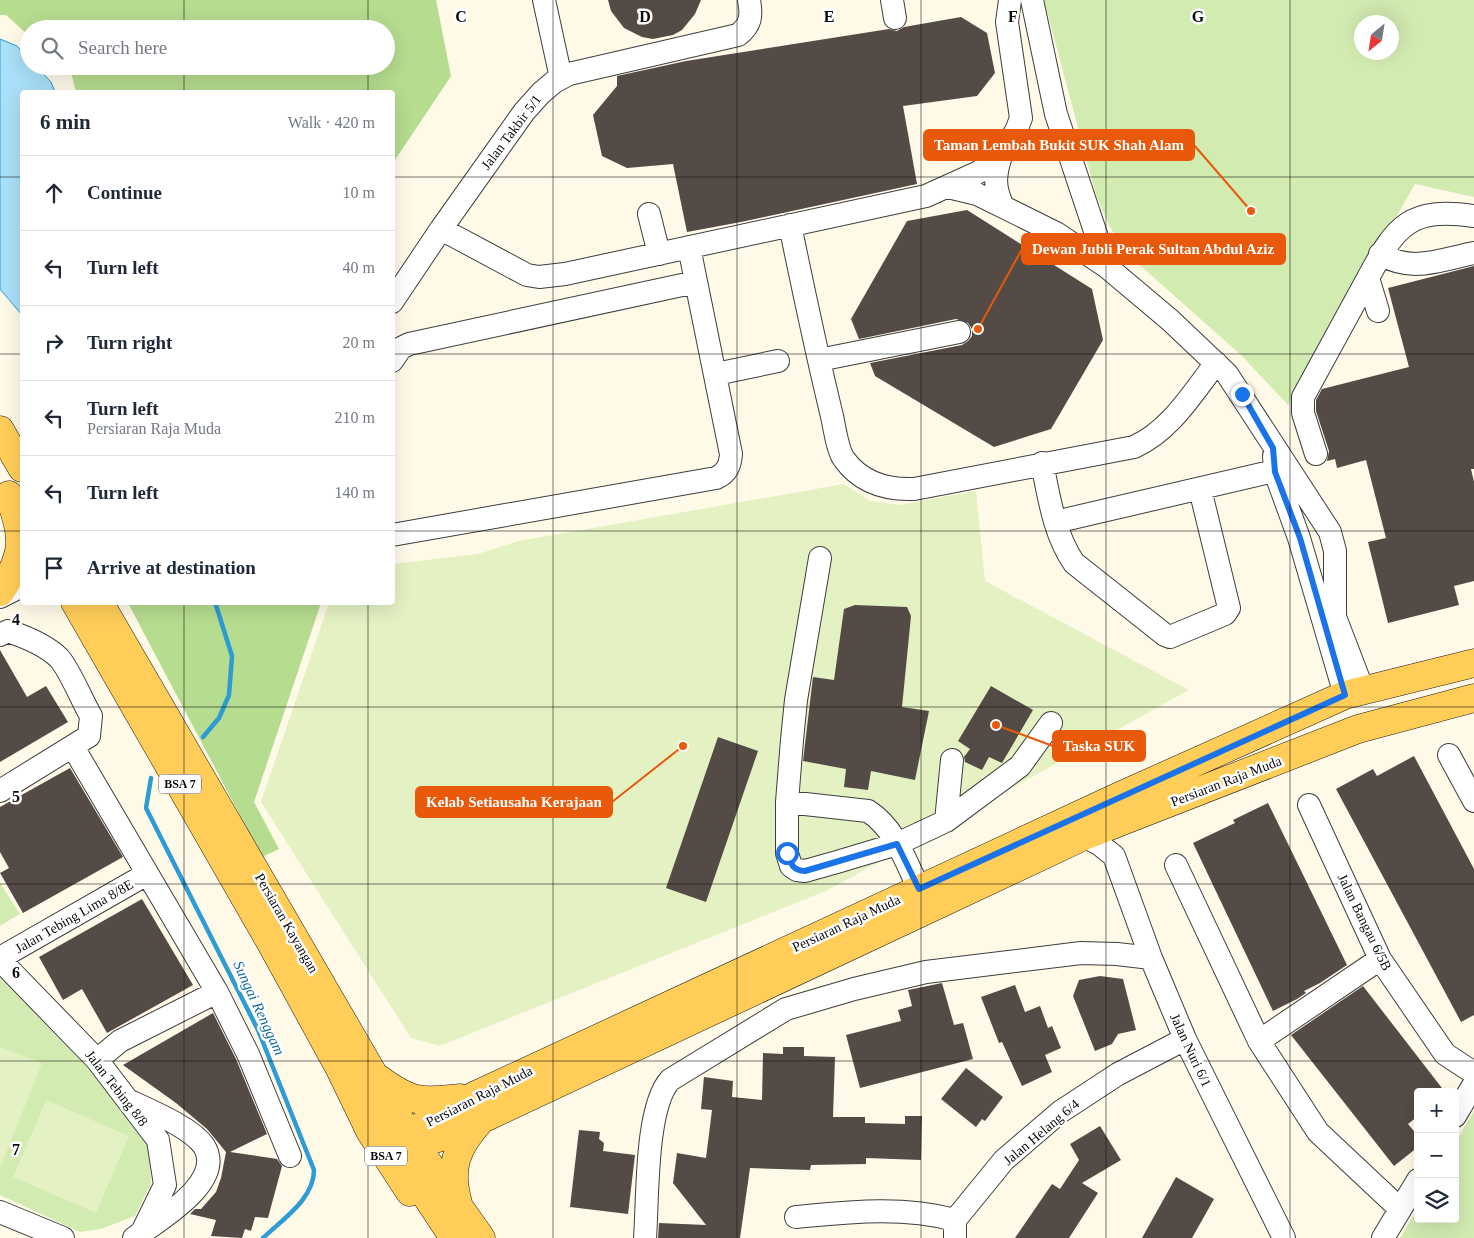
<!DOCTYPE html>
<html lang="en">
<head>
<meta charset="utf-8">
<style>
	:root { --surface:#fff; --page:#f2f2f3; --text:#1f2937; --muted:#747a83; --line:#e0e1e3 }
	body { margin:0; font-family:Georgia,serif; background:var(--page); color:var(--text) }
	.controls { position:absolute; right:15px; bottom:15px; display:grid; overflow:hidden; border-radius:5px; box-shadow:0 5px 20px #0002 }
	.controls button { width:45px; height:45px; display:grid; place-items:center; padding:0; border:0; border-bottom:1px solid var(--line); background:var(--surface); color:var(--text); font:25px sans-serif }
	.compass { position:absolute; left:1354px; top:15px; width:45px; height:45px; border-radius:50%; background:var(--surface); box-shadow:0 5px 20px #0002; rotate:210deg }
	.stop { position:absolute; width:15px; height:15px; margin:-11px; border:4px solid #1a73e8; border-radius:50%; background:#fff }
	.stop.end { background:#1a73e8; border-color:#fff; box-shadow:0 1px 5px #0008 }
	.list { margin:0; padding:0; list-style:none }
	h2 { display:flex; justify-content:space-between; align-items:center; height:65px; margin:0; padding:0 20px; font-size:21px }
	h2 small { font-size:16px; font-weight:400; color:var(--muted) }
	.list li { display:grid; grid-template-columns:32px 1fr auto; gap:15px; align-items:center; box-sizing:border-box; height:75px; padding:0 20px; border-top:1px solid var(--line) }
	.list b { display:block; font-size:19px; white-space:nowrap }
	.list p { margin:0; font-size:16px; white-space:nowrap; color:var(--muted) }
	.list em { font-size:16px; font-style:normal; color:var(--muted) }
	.icon { flex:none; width:28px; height:28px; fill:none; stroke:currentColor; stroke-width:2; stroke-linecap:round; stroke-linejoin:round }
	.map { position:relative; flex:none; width:1474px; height:1238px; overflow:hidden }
	.search { position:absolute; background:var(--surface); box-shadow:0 5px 20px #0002; left:20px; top:20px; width:375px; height:55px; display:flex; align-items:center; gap:12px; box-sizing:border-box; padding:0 18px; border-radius:28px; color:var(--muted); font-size:19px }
	.panel { position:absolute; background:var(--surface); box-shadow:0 5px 20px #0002; left:20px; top:90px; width:375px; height:515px; border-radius:5px }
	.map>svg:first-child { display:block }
</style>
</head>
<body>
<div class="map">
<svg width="1474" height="1238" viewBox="0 0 1474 1238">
	<rect width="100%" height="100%" fill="#fff9e8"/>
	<!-- green -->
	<path fill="#d2ebb1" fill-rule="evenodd" d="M1044 0H1474V197L1415 184 1288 405 1241 355 1124 251 1109 225 1096 195ZM1362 22H1392V52H1362Z
		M0 883 20 914 0 926Z
		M0 978 88 1068 149 1146 151 1183 135 1216 101 1229 80 1232 0 1195Z
		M1474 1111V1238H1400L1418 1208V1219H1455V1143Z"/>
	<!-- forest -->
	<path fill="#b6dc8f" d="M0 0H436L451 76 393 163 392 92H76L72 76 61 66H386V29H29V36L6 15H0Z
		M128 603H321L254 802 279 849 262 857Z"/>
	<!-- pitch -->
	<path fill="#e4f1c3" d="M844 484 870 501 899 505 976 491 985 581 1189 690 828 890 440 1046 411 1038 261 802 329 603 392 602 393 564 478 554 519 541Z
		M0 1047 42 1063 0 1168Z
		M46 1100 129 1136 96 1213 13 1177Z"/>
	<!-- water -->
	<path fill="#aae0f9" stroke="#2d9bd4" d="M0 39 17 46 29 59V66H36L51 82 55 92H22V315L0 289Z"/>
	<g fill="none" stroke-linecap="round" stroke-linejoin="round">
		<!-- stream -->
		<path stroke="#2d9bd4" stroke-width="4.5" d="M203 737 219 718 229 695 232 656 215 602
			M151 778 146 808 258 1030 314 1170C314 1199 283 1219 263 1238"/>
	</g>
	<!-- building -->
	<path fill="#544b47" d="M608 0H701L695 14 682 30 673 35 653 39 642 37 624 28 611 11Z
		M961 17 987 33 995 73 977 96 903 106 917 184 741 222 687 232 673 164 627 168 602 156 593 115 617 86V76L686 61 889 29 897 31 904 27Z
		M967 210 1092 289 1103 340 1051 429 994 447 875 376 870 363 962 345 968 341 972 336V329L968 323 956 319 859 339 851 319 907 221Z
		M1474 266V469H1471L1474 482V581L1454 586 1459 605 1388 623 1368 542 1386 538 1366 460 1337 468 1335 459 1327 461 1329 451 1316 411V400L1322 389 1409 367 1388 288Z
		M855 605 907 607 911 616 902 707 929 711 915 780 871 771 868 790 844 787 846 769 803 761 813 677 834 680 844 609Z
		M0 650 27 697 46 686 68 722 0 762Z
		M991 686 1033 710 1002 763 989 757 982 770 965 762 964 757 970 749 958 741Z
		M718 737 758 751 706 902 666 888Z
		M1414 756 1474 869V1015L1461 1022 1336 789 1373 769 1377 776Z
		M70 768 123 857 23 913 0 873 9 868 0 852V807Z
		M1268 803 1347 965 1320 983 1304 991 1306 993 1297 999 1273 1011 1193 843 1235 823 1233 820Z
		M142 899 193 985 107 1033 82 989 63 1000 39 957Z
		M1100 976 1123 979 1136 1030 1118 1034 1112 1044 1095 1051 1073 996 1079 980Z
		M942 983 954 1025 963 1023 973 1059 860 1088 846 1035 901 1021 898 1010 912 1006 908 990Z
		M1015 985 1025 1012 1040 1006 1048 1028 1052 1026 1061 1048 1045 1055 1052 1072 1022 1086 1002 1042 999 1043 981 997Z
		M1363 986 1445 1092H1418V1116L1408 1124 1418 1136V1147L1394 1166 1291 1035Z
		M213 1013 236 1059 267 1134 230 1152 277 1159 282 1166 268 1218 255 1217 251 1231 245 1229 242 1238 211 1236 216 1220 190 1214 195 1209H201L216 1192 221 1178 226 1152 207 1129 176 1103 123 1065Z
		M783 1047H804V1056L835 1057 833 1117H865V1123L905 1124V1116H922L921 1160 866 1158V1164L811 1165 810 1170 750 1168 740 1238H658L659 1223 706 1225 673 1183 677 1153 706 1158 712 1110 701 1109 704 1077 733 1081 732 1097 762 1100 763 1053 783 1054Z
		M966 1068 1003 1097 985 1121 982 1119 976 1127 941 1099Z
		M1100 1126 1121 1160 1082 1183 1098 1193 1069 1238H1015L1052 1184 1060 1189 1079 1160 1070 1144Z
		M579 1130 600 1132 599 1139 604 1143 603 1151 635 1155 628 1214 570 1207Z
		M1176 1177 1214 1199 1192 1238H1142Z"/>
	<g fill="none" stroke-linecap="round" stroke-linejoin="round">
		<!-- minor casing -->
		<g stroke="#3e3e3e" stroke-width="24">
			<path id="minor" d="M544 0 561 78
				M892 0 895 18
				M1032 0 1056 114 1107 267
				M1002 153C995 173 993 187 1003 206
				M948 187 977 194 1056 233 1107 267 1170 320 1227 374 1330 532 1335 551V617L1363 690
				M649 214 659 254
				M790 225C803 288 816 350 831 412 834 423 837 450 844 459 861 483 886 490 914 489L1134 447C1170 431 1192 394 1216 363
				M441 229 527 275 539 277 565 274 926 196 979 172 1002 153 1016 131 1021 118 1007 22 1010 0
				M1380 254C1413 273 1439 260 1474 253
				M392 302 441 229 524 112 541 93 554 82 569 74 738 35C751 25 752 16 749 0
				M1378 311 1368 278C1396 225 1410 207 1474 216
				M819 360 959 332
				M392 361 401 348 409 344 696 282
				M716 374 778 361
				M1316 454 1303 413V397L1368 278
				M1274 456 1275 472 1299 538 1345 695
				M1042 463C1049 497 1054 534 1074 563L1165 635 1170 637 1225 614 1229 608 1200 489
				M1055 522 1287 468
				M392 535 716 478C727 473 730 466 731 454L689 247
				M820 558 796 700 792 740 787 802V853L791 866 797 870 805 871 837 862 897 844 946 821 1020 766 1051 723
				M0 597 22 586
				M0 635 8 631C26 637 46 645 59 658 70 670 82 701 91 716L89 736 0 791
				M73 747 217 992 248 1054 290 1156
				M1449 755 1474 801
				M787 802 868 811C895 828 906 862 919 889
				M1309 805 1380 959 1445 1054 1474 1073
				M946 821 952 760
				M1084 836 1099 844 1114 856 1151 958 1185 1039 1284 1238
				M1176 865 1259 1041 1318 1132 1400 1209
				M0 958 147 874
				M0 960 97 1060 158 1140 165 1185 142 1232 134 1238
				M1259 1041 1380 959
				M97 1060 120 1041 217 992
				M132 1102C151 1111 192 1128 204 1146 225 1180 165 1216 143 1232
				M1455 1116 1474 1084
				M0 1212 63 1238
				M796 1217C850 1212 902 1206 955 1220
				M645 1238C648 1200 645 1108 670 1080L786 1009 854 989 926 972 1081 953 1117 954 1151 958
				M955 1238V1220L1004 1160 1060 1112 1118 1074 1185 1039
				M1383 1238 1418 1180"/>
		</g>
		<!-- major casing -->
		<g stroke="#1c1c1c" stroke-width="29">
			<path id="major" d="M0 430 22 468
				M0 592C26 553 24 538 9 495
				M75 602 271 943 339 1067 370 1131 410 1192
				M99 602 411 1139 481 1238
				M339 1067C363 1097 388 1152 435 1139 451 1134 467 1126 482 1119L1084 836 1358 729 1474 698
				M379 1079C412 1103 420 1102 460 1098
				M458 1203C448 1168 456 1147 481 1120
				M454 1238 411 1173C396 1126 442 1113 474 1096L1120 796 1345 695 1474 663"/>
		</g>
		<!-- minor -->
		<use href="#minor" stroke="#fff" stroke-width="22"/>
		<!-- major -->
		<use href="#major" stroke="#ffcd58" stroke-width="28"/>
	</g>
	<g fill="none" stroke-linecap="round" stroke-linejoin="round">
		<!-- route -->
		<path stroke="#1a73e8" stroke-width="6" d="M787 853C791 864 792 870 805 871L897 844 919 889 1345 695 1300 538 1275 472 1273 448 1242 394"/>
	</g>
	<!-- grid -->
	<path fill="none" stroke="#0b0b0b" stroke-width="1" stroke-opacity="0.55" d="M184 0V29M368 0V29M553 0V1238M737 0V1238M921 0V1238M1106 0V1238M1290 0V1238M184 66V92M368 66V92M0 177H22M392 177H1474M0 354H22M392 354H1474M0 531H22M392 531H1474M184 602V1238M368 602V1238M0 707H1474M0 884H1474M0 1061H1474"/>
	<g text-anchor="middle" stroke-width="5" stroke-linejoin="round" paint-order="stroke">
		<!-- shield labels -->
		<g fill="#fff" stroke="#545454" stroke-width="1">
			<rect x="159" y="774.5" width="42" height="19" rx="4"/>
			<rect x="365" y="1146.5" width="42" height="19" rx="4"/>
		</g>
		<g font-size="12" font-weight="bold" fill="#0b0b0b">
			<text x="180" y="788">BSA 7</text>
			<text x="386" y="1160">BSA 7</text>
		</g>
		<!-- street labels -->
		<g font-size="14" fill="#0b0b0b" stroke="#fff">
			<text transform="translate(511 132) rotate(-53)" y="5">Jalan Takbir 5/1</text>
			<text transform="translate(1226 781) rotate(-21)" y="5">Persiaran Raja Muda</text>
			<text transform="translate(74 916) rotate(-30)" y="5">Jalan Tebing Lima 8/8E</text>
			<text transform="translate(1365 922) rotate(64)" y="5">Jalan Bangau 6/5B</text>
			<text transform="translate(287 923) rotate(60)" y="5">Persiaran Kayangan</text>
			<text transform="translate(846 923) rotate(-25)" y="5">Persiaran Raja Muda</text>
			<text transform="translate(1191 1050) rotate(65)" y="5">Jalan Nuri 6/1</text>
			<text transform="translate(117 1088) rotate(52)" y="5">Jalan Tebing 8/8</text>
			<text transform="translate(479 1096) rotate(-27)" y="5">Persiaran Raja Muda</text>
			<text transform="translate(1041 1132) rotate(-40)" y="5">Jalan Helang 6/4</text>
		</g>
		<!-- water labels -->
		<g font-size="15" font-style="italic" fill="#0f6aa1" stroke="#fff">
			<text transform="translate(259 1008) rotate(65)" y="5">Sungai Renggam</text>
		</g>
	</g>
	<g font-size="16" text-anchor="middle" font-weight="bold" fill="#0b0b0b" stroke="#fff" stroke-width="5" stroke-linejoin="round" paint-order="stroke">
		<text x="461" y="22">C</text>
		<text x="645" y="22">D</text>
		<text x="829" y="22">E</text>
		<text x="1013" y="22">F</text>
		<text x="1198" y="22">G</text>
		<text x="16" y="625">4</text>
		<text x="16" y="802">5</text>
		<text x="16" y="978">6</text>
		<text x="16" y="1155">7</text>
	</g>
	<!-- callouts -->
	<path fill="none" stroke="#e8590c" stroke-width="2" d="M1251 211L1194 145M978 329L1022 249M996 725L1053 746M683 746L612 802"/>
	<g fill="#e8590c" stroke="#fff" stroke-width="2">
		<circle cx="1251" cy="211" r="5"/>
		<circle cx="978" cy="329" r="5"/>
		<circle cx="996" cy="725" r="5"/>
		<circle cx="683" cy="746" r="5"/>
	</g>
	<g fill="#e8590c" stroke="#e8590c" stroke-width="2">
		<rect x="924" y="130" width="270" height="30" rx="5"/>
		<rect x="1022" y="234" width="263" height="30" rx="5"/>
		<rect x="1053" y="731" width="92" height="30" rx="5"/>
		<rect x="416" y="787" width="196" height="30" rx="5"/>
	</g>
	<g font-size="15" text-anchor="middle" font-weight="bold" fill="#fff">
		<text x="1059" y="150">Taman Lembah Bukit SUK Shah Alam</text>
		<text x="1153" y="254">Dewan Jubli Perak Sultan Abdul Aziz</text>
		<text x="1099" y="751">Taska SUK</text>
		<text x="514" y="807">Kelab Setiausaha Kerajaan</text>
	</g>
</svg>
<div class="controls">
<button>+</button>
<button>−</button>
<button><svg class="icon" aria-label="layers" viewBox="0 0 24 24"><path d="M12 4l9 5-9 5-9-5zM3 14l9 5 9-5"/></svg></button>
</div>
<svg class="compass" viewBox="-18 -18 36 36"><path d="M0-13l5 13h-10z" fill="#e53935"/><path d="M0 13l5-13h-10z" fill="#747a83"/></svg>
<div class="stop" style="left:787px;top:853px"></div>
<div class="stop end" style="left:1242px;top:394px"></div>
<div class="search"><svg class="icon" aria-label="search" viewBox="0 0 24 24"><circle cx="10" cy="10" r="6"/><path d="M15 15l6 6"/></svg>Search here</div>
<section class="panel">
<h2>6 min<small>Walk · 420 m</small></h2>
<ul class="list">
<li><svg class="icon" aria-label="ahead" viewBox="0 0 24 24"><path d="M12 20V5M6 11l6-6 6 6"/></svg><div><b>Continue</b></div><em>10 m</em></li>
<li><svg class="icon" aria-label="left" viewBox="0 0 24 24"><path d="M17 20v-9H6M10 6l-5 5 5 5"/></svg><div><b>Turn left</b></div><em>40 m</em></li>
<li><svg class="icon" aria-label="right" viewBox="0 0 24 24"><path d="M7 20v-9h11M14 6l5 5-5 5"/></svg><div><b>Turn right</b></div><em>20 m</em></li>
<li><svg class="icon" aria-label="left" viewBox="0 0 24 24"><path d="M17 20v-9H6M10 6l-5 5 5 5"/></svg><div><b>Turn left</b><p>Persiaran Raja Muda</p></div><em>210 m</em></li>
<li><svg class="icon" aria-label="left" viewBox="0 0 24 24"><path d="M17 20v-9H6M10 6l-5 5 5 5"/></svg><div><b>Turn left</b></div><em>140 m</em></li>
<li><svg class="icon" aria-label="arrive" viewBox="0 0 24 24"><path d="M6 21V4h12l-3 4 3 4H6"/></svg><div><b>Arrive at destination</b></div></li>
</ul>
</section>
</div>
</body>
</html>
